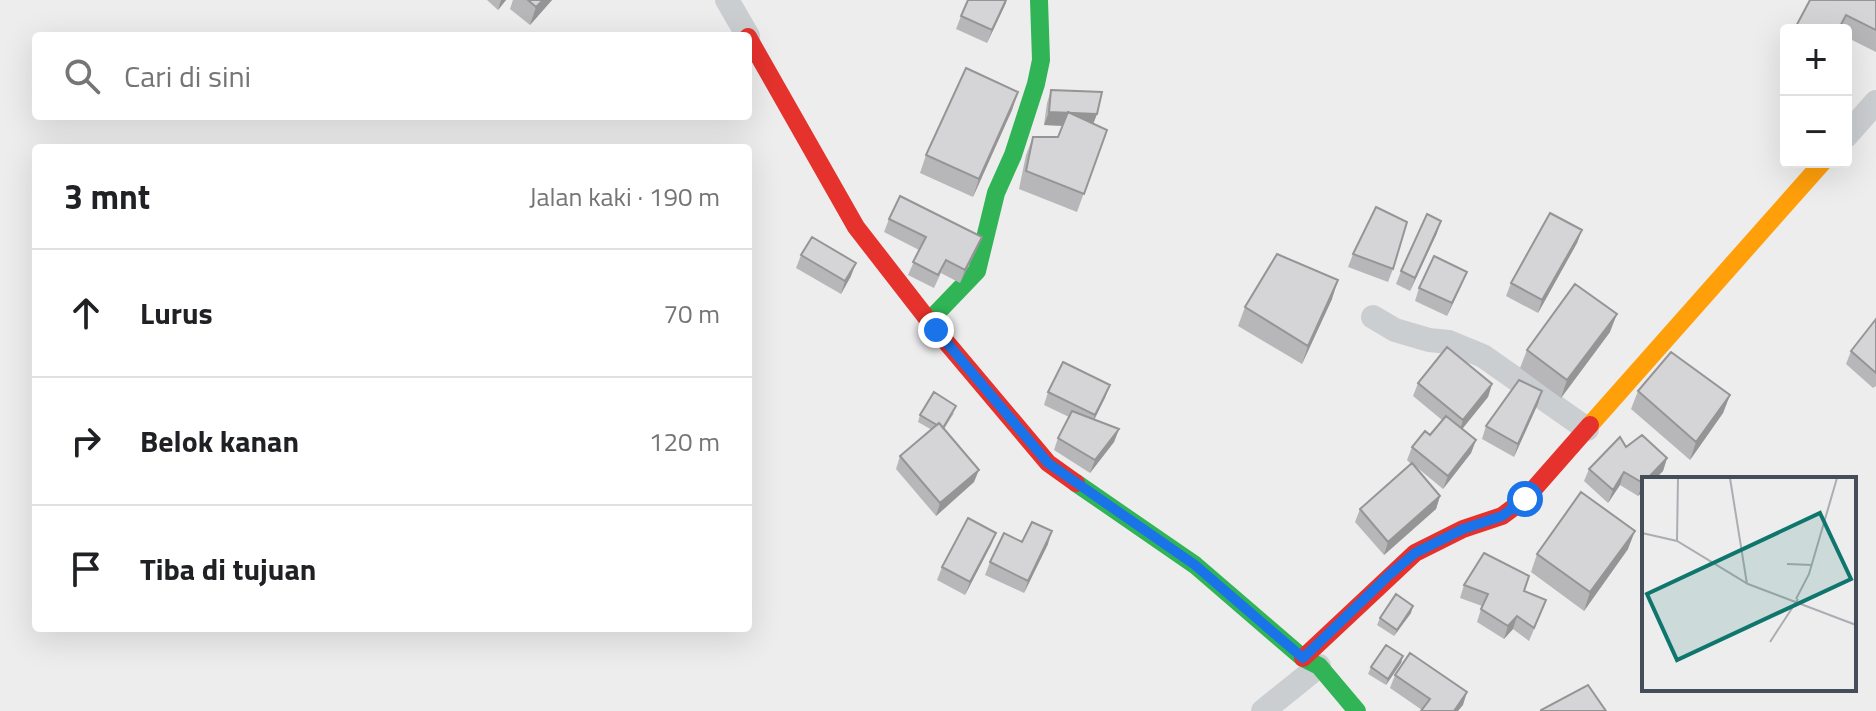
<!DOCTYPE html>
<html lang="id">
<head>
<meta charset="utf-8">
<style>
	:root { --surface:#fff; --page:#f2f2f2; --text:#202124; --muted:#757577; --line:#e0e0e0 }
	body { margin:0; font-family:"Titillium Web",sans-serif; background:var(--page); color:var(--text) }
	.controls { position:absolute; right:24px; top:24px; display:grid; overflow:hidden; border-radius:8px; box-shadow:0 8px 32px #0002 }
	.controls button { width:72px; height:72px; display:grid; place-items:center; padding:0; border:0; border-bottom:2px solid var(--line); background:var(--surface); color:var(--text); font:40px sans-serif }
	.stop { position:absolute; width:24px; height:24px; margin:-18px; border:6px solid #1a73e8; border-radius:50%; background:#fff }
	.stop.end { background:#1a73e8; border-color:#fff; box-shadow:0 2px 8px #0008 }
	.list { margin:0; padding:0; list-style:none }
	h2 { display:flex; justify-content:space-between; align-items:center; height:104px; margin:0; padding:0 32px; font-size:34px }
	h2 small { font-size:26px; font-weight:400; color:var(--muted) }
	.list li { display:grid; grid-template-columns:52px 1fr auto; gap:24px; align-items:center; box-sizing:border-box; height:128px; padding:0 32px; border-top:2px solid var(--line) }
	.list b { display:block; font-size:30px; white-space:nowrap }
	.list em { font-size:26px; font-style:normal; color:var(--muted) }
	.icon { flex:none; width:44px; height:44px; fill:none; stroke:currentColor; stroke-width:2; stroke-linecap:round; stroke-linejoin:round }
	.map { position:relative; flex:none; width:1876px; height:711px; overflow:hidden }
	.search { position:absolute; background:var(--surface); box-shadow:0 8px 32px #0002; left:32px; top:32px; width:720px; height:88px; display:flex; align-items:center; gap:20px; box-sizing:border-box; padding:0 28px; border-radius:8px; color:var(--muted); font-size:30px }
	.panel { position:absolute; background:var(--surface); box-shadow:0 8px 32px #0002; left:32px; top:144px; width:720px; height:488px; border-radius:8px }
	.map>svg:first-child { display:block }
</style>
</head>
<body>
<div class="map">
<svg width="1876" height="711" viewBox="0 0 1876 711">
	<rect width="100%" height="100%" fill="#eeeded"/>
	<g fill="none" stroke-linecap="round" stroke-linejoin="round">
		<!-- street -->
		<path stroke="#cbced1" stroke-width="24" d="M727 0 748 36
			M1846 136 1876 102
			M1373 317 1395 330 1429 340 1449 342 1483 356 1587 429
			M1263 711 1319 666"/>
		<!-- fast -->
		<path stroke="#30b455" stroke-width="18" d="M929 321 977 271 996 193 1013 155 1036 84 1041 60 1039 0
			M1076 483 1195 565 1303 658 1319 666 1357 711"/>
		<!-- slow -->
		<path stroke="#ff9f0a" stroke-width="18" d="M1590 425 1823 162"/>
		<!-- jam -->
		<path stroke="#e5322d" stroke-width="18" d="M748 37 856 227 936 330 1048 463 1076 483
			M1303 658 1415 553 1463 529 1502 516 1525 499 1590 425"/>
	</g>
	<!-- wall -->
	<path fill="#b7b7b9" d="M487 0H506L498 10Z
		M513 0H552L530 25 510 9Z
		M1007 0 987 43 956 29 961 16Z
		M1876 0V52L1846 37V30H1794Z
		M1051 90 1097 114 1093 124 1107 130 1077 212 1019 189 1026 155 1033 137H1058L1063 126 1044 125 1047 103Z
		M1018 92 1012 110 973 197 920 173 926 155Z
		M889 219 982 237 977 249 960 283 941 273 934 288 908 275 919 250 884 232Z
		M1582 230 1577 243 1538 313 1506 296 1511 283Z
		M1437 233 1410 291 1396 284 1401 271Z
		M1353 254 1393 269 1388 282 1348 267Z
		M801 255 851 276 841 294 796 268Z
		M1462 284 1447 316 1415 301 1419 288Z
		M1332 299 1302 364 1238 326 1245 307Z
		M1876 319V386L1873 388 1846 364 1851 351Z
		M1610 332 1561 398 1520 368 1527 350Z
		M1418 383 1492 384 1488 397 1462 429 1476 440 1471 453 1443 489 1414 465 1440 496 1436 509 1384 555 1355 522 1360 509 1411 464 1407 460 1412 447 1430 435 1442 420 1413 396Z
		M1110 385 1094 420 1119 429 1114 442 1090 473 1054 450 1058 438 1069 417 1044 405 1048 392Z
		M1542 391 1514 457 1482 439 1486 426Z
		M1638 391 1730 395 1723 413 1690 460 1631 409Z
		M954 413 944 429 974 482 936 516 896 469 900 456 932 430 918 422 920 415Z
		M1626 447 1667 458 1663 471 1655 479H1644V490L1638 496 1620 485 1608 503 1584 481 1589 469Z
		M996 533 991 545 965 595 937 580 942 567Z
		M1022 542 1048 544 1024 593 985 575 990 562Z
		M1628 549 1584 611 1531 572 1537 554Z
		M1464 585 1524 591 1541 613 1529 641 1513 629 1504 639 1477 622 1482 606 1460 598Z
		M1411 613 1394 636 1377 625 1380 618Z
		M1403 656 1401 663 1386 685 1368 674 1371 667Z
		M1395 675 1463 705 1422 710 1390 688Z"/>
	<!-- shaded-wall -->
	<path fill="#959596" d="M501 0H506L498 10Z
		M543 0H552L530 25 536 7Z
		M1006 0V3L987 43 992 30Z
		M1018 92 1012 110 973 197 979 179Z
		M1049 112 1097 114 1092 127 1044 125Z
		M1441 221 1437 233 1410 291 1415 278Z
		M1582 230 1577 243 1538 313 1542 300Z
		M982 237 977 249 960 283 965 270Z
		M856 263 851 276 841 294 845 281Z
		M1467 272 1462 284 1447 316 1452 303Z
		M1338 280 1332 299 1302 364 1308 346Z
		M1617 314 1610 332 1561 398 1567 380Z
		M1492 384 1488 397 1459 433 1463 420Z
		M1110 385 1105 398 1090 428 1095 415Z
		M1542 391 1538 404 1514 457 1518 444Z
		M1730 395 1723 413 1690 460 1696 442Z
		M1119 429 1114 442 1090 473 1095 460Z
		M1476 440 1471 453 1443 489 1448 476Z
		M1667 458 1663 471 1655 479H1647Z
		M979 470 974 482 936 516 940 503Z
		M1624 472 1620 485 1608 503 1613 490Z
		M1644 482V490L1638 496 1643 483Z
		M1440 496 1436 509 1384 555 1388 542Z
		M1052 531 1048 544 1024 593 1028 581Z
		M1635 531 1628 549 1584 611 1590 592Z
		M996 533 991 545 965 595 970 582Z
		M1413 606 1411 613 1394 636 1397 630Z
		M1517 616 1513 629 1504 639 1508 626Z
		M1403 656 1401 663 1386 685 1388 679Z
		M1467 692 1463 705 1458 711H1454Z"/>
	<!-- building -->
	<path fill="#d5d5d7" stroke="#959596" stroke-width="2" d="M528 0H543L536 7Z
		M968 0H1006L992 30 961 16Z
		M1810 0H1876V30L1846 15 1838 30H1794Z
		M966 68 1018 92 979 179 926 155Z
		M1051 90 1102 92 1097 114 1049 112Z
		M1068 112 1107 130 1084 194 1026 171 1033 137H1058Z
		M900 196 982 237 965 270 946 260 938 275 913 262 926 237 889 219Z
		M1376 207 1407 222 1393 269 1353 254Z
		M1550 213 1582 230 1542 300 1511 283Z
		M1427 214 1441 221 1415 278 1401 271Z
		M812 237 856 263 845 281 801 255Z
		M1277 254 1338 280 1308 346 1245 307Z
		M1434 256 1467 272 1452 303 1419 288Z
		M1575 284 1617 314 1567 380 1527 350Z
		M1876 319V373L1851 351Z
		M1447 347 1492 384 1463 420 1418 383Z
		M1671 352 1730 395 1696 442 1638 391Z
		M1063 362 1110 385 1095 415 1048 392Z
		M1519 380 1542 391 1518 444 1486 426Z
		M934 392 956 406 943 428 939 423 937 425 920 415Z
		M1072 411 1119 429 1095 460 1058 438Z
		M1446 416 1476 440 1448 476 1412 447 1425 431 1430 435Z
		M939 423 979 470 940 503 900 456Z
		M1642 435 1667 458 1647 479H1644L1643 483 1624 472 1613 490 1589 469 1620 437 1626 447Z
		M1412 463 1440 496 1388 542 1360 509Z
		M1581 492 1635 531 1590 592 1537 554Z
		M968 518 996 533 970 582 942 567Z
		M1032 522 1052 531 1028 581 990 562 1004 533 1022 542Z
		M1484 553 1529 576 1524 591 1546 600 1534 628 1517 616 1508 626 1481 609 1488 594 1464 585Z
		M1396 594 1413 606 1397 630 1380 618Z
		M1386 645 1403 656 1388 679 1371 667Z
		M1410 653 1467 692 1454 711H1421L1430 699 1395 675Z
		M1588 685 1606 711H1541V710Z"/>
	<g fill="none" stroke-linecap="round" stroke-linejoin="round">
		<!-- route -->
		<path stroke="#1a73e8" stroke-width="10" d="M936 330 1048 463 1195 565 1303 658 1389 575 1415 553 1463 529 1502 516 1525 499"/>
	</g>
	<!-- overview -->
	<g transform="translate(1642 477)">
		<rect width="214" height="214" fill="#eeeded"/>
		<path fill="none" stroke="#aaadb2" stroke-width="2" d="M88 1 105 107M0 56 35 64 106 107 214 148M35 64 36 1M145 87 170 88M154 122 167 97 195 1M128 165 156 122"/>
		<path fill="#0f766e" fill-opacity="0.15" stroke="#0f766e" stroke-width="4" d="M178 36 209 102 35 183 5 117Z"/>
		<rect width="214" height="214" fill="none" stroke="#454d59" stroke-width="4"/>
	</g>
</svg>
<div class="controls">
<button>+</button>
<button>−</button>
</div>
<div class="stop" style="left:1525px;top:499px"></div>
<div class="stop end" style="left:936px;top:330px"></div>
<div class="search"><svg class="icon" aria-label="search" viewBox="0 0 24 24"><circle cx="10" cy="10" r="6"/><path d="M15 15l6 6"/></svg>Cari di sini</div>
<section class="panel">
<h2>3 mnt<small>Jalan kaki · 190 m</small></h2>
<ul class="list">
<li><svg class="icon" aria-label="ahead" viewBox="0 0 24 24"><path d="M12 20V5M6 11l6-6 6 6"/></svg><div><b>Lurus</b></div><em>70 m</em></li>
<li><svg class="icon" aria-label="right" viewBox="0 0 24 24"><path d="M7 20v-9h11M14 6l5 5-5 5"/></svg><div><b>Belok kanan</b></div><em>120 m</em></li>
<li><svg class="icon" aria-label="arrive" viewBox="0 0 24 24"><path d="M6 21V4h12l-3 4 3 4H6"/></svg><div><b>Tiba di tujuan</b></div></li>
</ul>
</section>
</div>
</body>
</html>
